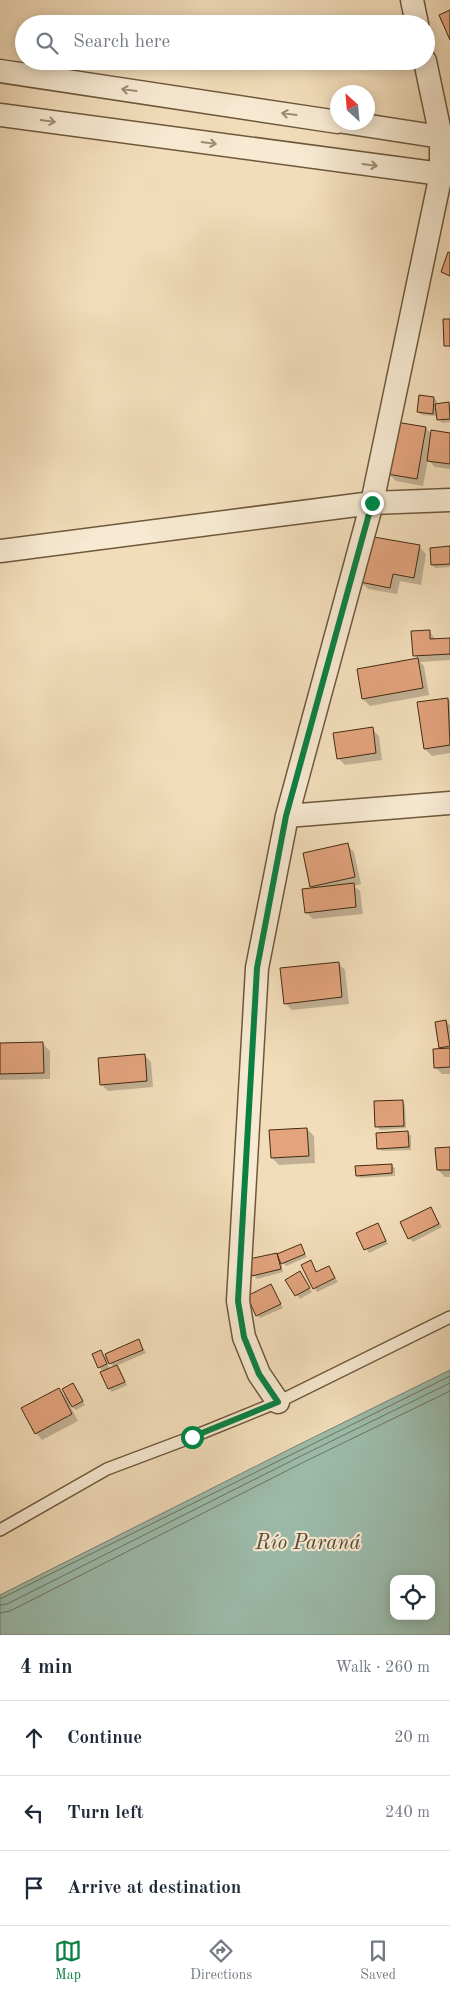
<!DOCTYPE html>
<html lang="en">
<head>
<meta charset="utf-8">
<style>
	:root { --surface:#fff; --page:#f2f2f3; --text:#1f2937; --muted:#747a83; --line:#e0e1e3; --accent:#0b8043 }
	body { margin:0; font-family:"Old Standard TT",serif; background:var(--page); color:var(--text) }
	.controls { position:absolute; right:15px; bottom:15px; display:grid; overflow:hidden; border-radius:10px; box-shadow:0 2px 12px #0003 }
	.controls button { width:45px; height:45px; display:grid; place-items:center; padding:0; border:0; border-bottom:1px solid var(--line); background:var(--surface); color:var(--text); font:25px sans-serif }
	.compass { position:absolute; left:330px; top:85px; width:45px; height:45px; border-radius:50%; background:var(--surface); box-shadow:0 2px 12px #0003; rotate:334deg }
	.stop { position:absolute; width:15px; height:15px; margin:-11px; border:4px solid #0b8043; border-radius:50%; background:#fff }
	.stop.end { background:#0b8043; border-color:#fff; box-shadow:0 1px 5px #0008 }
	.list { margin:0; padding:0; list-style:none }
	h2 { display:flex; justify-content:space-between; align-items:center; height:65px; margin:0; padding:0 20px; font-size:21px }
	h2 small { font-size:16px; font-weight:400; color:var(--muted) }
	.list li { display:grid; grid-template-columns:32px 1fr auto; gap:15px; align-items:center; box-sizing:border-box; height:75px; padding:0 20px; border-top:1px solid var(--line) }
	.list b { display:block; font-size:19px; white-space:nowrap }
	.list em { font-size:16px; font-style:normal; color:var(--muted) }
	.icon { flex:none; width:28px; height:28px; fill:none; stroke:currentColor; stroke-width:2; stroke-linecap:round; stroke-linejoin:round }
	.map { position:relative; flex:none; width:450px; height:1635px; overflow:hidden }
	.search { position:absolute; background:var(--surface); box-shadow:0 2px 12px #0003; left:15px; right:15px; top:15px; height:55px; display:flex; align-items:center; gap:12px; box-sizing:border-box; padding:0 18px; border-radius:28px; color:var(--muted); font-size:19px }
	.sheet { height:290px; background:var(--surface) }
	nav { display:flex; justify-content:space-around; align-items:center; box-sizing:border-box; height:70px; border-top:1px solid var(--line); background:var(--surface); font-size:14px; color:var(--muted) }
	nav a { display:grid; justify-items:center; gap:2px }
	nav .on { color:var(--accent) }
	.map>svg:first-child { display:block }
</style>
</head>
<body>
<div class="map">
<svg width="450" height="1635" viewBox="0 0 450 1635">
	<rect width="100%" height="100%" fill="#f2ddba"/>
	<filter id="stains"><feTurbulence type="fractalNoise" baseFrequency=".004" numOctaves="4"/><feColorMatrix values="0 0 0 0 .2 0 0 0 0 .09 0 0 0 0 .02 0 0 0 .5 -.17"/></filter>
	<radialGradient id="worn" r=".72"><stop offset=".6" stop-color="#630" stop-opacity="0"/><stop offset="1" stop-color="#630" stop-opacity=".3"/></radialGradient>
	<!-- water -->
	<path fill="#9cbcac" stroke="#78826d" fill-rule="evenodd" d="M450 1370V1635H0V1595L298 1445ZM394 1579H431V1616H394Z"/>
	<!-- shadow -->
	<path fill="#0003" fill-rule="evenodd" d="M434 398 437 401V405L449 403 450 405V422L442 423 439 419 436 410V416L422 415 418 412Z
		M426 428 432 435 450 434V469L435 467 428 460 423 486 396 481 389 474Z
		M419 547 426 554 421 585 400 581 397 594 368 589 361 582Z
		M450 548V567L435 568 432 564Z
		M429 631 436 640 450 639V660L420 662 424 666 429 695 370 706 363 699 418 659 414 655Z
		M448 699 450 701V753L432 756 425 749Z
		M372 729 379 736 382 760 345 765 338 758Z
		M347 845 354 852 361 884 354 886 360 891 363 914 313 919 306 912 312 889 304 854Z
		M338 963 345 970 349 1004 292 1010 285 1003Z
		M446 1021 450 1025V1074H442L435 1067 442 1050 440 1047Z
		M43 1044 50 1051V1079L0 1080V1047Z
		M144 1055 151 1062 153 1087 108 1091 101 1084Z
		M402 1101 405 1105 406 1128 380 1130 377 1126Z
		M307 1129 314 1136 315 1163 279 1165 272 1158Z
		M408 1132 411 1136V1150L382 1151 378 1148Z
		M450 1149V1177H445L438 1170Z
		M391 1165 395 1168V1176L360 1178 357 1175Z
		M431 1209 442 1227 413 1242 409 1238Z
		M378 1225 388 1244 369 1253 358 1234Z
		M300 1246 307 1257 286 1266 281 1261 283 1272 257 1279 254 1275 278 1255Z
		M310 1261 318 1273 329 1267 338 1282 317 1292 302 1265Z
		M303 1276 312 1292 300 1299 287 1280Z
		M271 1286 283 1308 260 1318 257 1315Z
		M139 1340 146 1353 116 1366 120 1369 127 1385 112 1392 109 1389 104 1372 99 1367 101 1352 108 1360ZM106 1360 114 1367 110 1369Z
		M73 1384 85 1405 76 1410 69 1404 78 1421 42 1440 36 1433 59 1390 68 1399Z"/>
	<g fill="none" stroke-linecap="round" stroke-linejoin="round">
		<!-- shore -->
		<path stroke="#6e745e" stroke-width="1" d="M0 1599 450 1376
			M0 1605 7 1604 303 1455 450 1383
			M0 1613 10 1611 306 1461 450 1391"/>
	</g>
	<!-- building -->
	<path fill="#e2a37d" stroke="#412b0f" d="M450 10V40L439 15Z
		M448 252 450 253V276L441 272Z
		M443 319H450V346H444Z
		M419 395 434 397 433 414 417 412Z
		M449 402 450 419 437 420 435 404Z
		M396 422 426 427 417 479 387 474Z
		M431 430 450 433V464L427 461Z
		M368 536 420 545 414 578 393 574 390 588 360 582Z
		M450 546V564L431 565 430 548Z
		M430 630V639L450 638V654L413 656 411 631Z
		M418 658 423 688 362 699 357 669Z
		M448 698 450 745 424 749 417 702Z
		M373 727 376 753 337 759 333 733Z
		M348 843 355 877 310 887 303 853Z
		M354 883 356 907 305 913 302 889Z
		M339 962 342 997 284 1004 280 968Z
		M446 1020 450 1046 439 1048 435 1022Z
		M43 1042 44 1073 0 1074V1043Z
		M450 1048V1067L434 1068 433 1049Z
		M145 1054 147 1081 100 1085 98 1058Z
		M403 1100 404 1126 375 1127 374 1101Z
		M307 1128 309 1156 271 1158 269 1130Z
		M408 1131 409 1147 377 1149 376 1133Z
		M450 1147V1170H437L435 1148Z
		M392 1164V1173L356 1176 355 1166Z
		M431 1207 439 1224 408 1239 400 1222Z
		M378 1223 386 1241 364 1250 356 1233Z
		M301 1244 305 1254 281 1264 277 1254Z
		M277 1253 281 1269 252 1276 249 1259Z
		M311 1260 316 1272 329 1266 335 1278 313 1289 301 1265Z
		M300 1271 310 1288 295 1296 285 1280Z
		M271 1284 281 1304 256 1316 247 1296Z
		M139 1339 143 1350 109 1364 105 1354Z
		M101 1350 107 1364 98 1368 92 1354Z
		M117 1365 125 1382 108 1389 100 1372Z
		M73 1383 83 1401 72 1407 62 1389Z
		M59 1388 72 1414 35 1434 21 1408Z"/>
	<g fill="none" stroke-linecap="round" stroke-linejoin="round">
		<!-- service casing -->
		<g stroke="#6d583a" stroke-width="14">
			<path id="service" d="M0 1530 107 1469 192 1437 278 1402 450 1317"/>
		</g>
		<!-- minor casing -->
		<g stroke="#6d583a" stroke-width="25">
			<path id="minor" d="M412 0 417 24
				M0 71 338 122
				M0 115 441 174H450
				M344 122 441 137H450
				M0 551 372 503 450 500
				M287 816 450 803
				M278 1402 259 1374 244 1337 238 1301 257 968 287 816 372 503 441 174V137L425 61"/>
		</g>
		<!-- service -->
		<use href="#service" stroke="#f7e9d2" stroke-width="11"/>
		<!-- minor -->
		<use href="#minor" stroke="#f7e9d2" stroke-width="22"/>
	</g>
	<!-- one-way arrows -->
	<defs><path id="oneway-shaft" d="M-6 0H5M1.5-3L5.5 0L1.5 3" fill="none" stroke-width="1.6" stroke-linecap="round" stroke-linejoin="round" transform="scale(1.25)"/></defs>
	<g stroke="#9c8a70">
		<use href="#oneway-shaft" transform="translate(129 90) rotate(-172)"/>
		<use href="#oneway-shaft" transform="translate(289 114) rotate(-172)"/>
		<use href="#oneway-shaft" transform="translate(48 121) rotate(8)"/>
		<use href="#oneway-shaft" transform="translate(209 143) rotate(8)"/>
		<use href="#oneway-shaft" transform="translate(370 165) rotate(8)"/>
	</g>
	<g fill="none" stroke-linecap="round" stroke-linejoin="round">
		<!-- route -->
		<path stroke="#0b8043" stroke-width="6" d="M192 1437 278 1402 259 1374 244 1337 238 1301 257 968 286 816 372 503"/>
	</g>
	<g text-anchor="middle" stroke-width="4.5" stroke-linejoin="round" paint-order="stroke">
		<!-- water labels -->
		<g font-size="21" font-style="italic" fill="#584f36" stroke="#f7e9d2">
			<text x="308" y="1549">Río Paraná</text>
		</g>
	</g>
	<rect width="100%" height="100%" filter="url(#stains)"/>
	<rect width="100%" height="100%" fill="url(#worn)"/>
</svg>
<div class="controls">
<button><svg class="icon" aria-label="locate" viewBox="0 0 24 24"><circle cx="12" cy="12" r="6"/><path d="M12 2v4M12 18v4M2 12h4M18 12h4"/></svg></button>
</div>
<svg class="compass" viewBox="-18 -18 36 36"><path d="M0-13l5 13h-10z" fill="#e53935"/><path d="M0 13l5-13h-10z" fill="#747a83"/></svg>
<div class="stop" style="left:192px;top:1437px"></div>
<div class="stop end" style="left:372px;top:503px"></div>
<div class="search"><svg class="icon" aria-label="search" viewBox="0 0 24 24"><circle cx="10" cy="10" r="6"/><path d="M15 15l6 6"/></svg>Search here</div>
</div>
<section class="sheet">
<h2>4 min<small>Walk · 260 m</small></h2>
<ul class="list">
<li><svg class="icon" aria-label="ahead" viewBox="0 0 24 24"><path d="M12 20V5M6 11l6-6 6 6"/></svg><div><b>Continue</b></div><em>20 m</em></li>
<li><svg class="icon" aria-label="left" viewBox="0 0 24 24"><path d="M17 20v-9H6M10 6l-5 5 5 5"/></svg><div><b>Turn left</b></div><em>240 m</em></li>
<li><svg class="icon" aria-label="arrive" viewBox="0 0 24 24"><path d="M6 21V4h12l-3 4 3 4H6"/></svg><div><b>Arrive at destination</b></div></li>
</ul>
</section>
<nav>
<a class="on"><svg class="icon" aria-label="map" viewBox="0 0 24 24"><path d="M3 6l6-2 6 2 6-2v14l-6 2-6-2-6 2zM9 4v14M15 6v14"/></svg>Map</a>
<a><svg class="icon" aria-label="directions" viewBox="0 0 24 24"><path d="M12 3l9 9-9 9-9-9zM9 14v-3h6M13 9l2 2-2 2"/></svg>Directions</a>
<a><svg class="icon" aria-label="saved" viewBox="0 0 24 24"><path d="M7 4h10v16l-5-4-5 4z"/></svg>Saved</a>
</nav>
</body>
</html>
